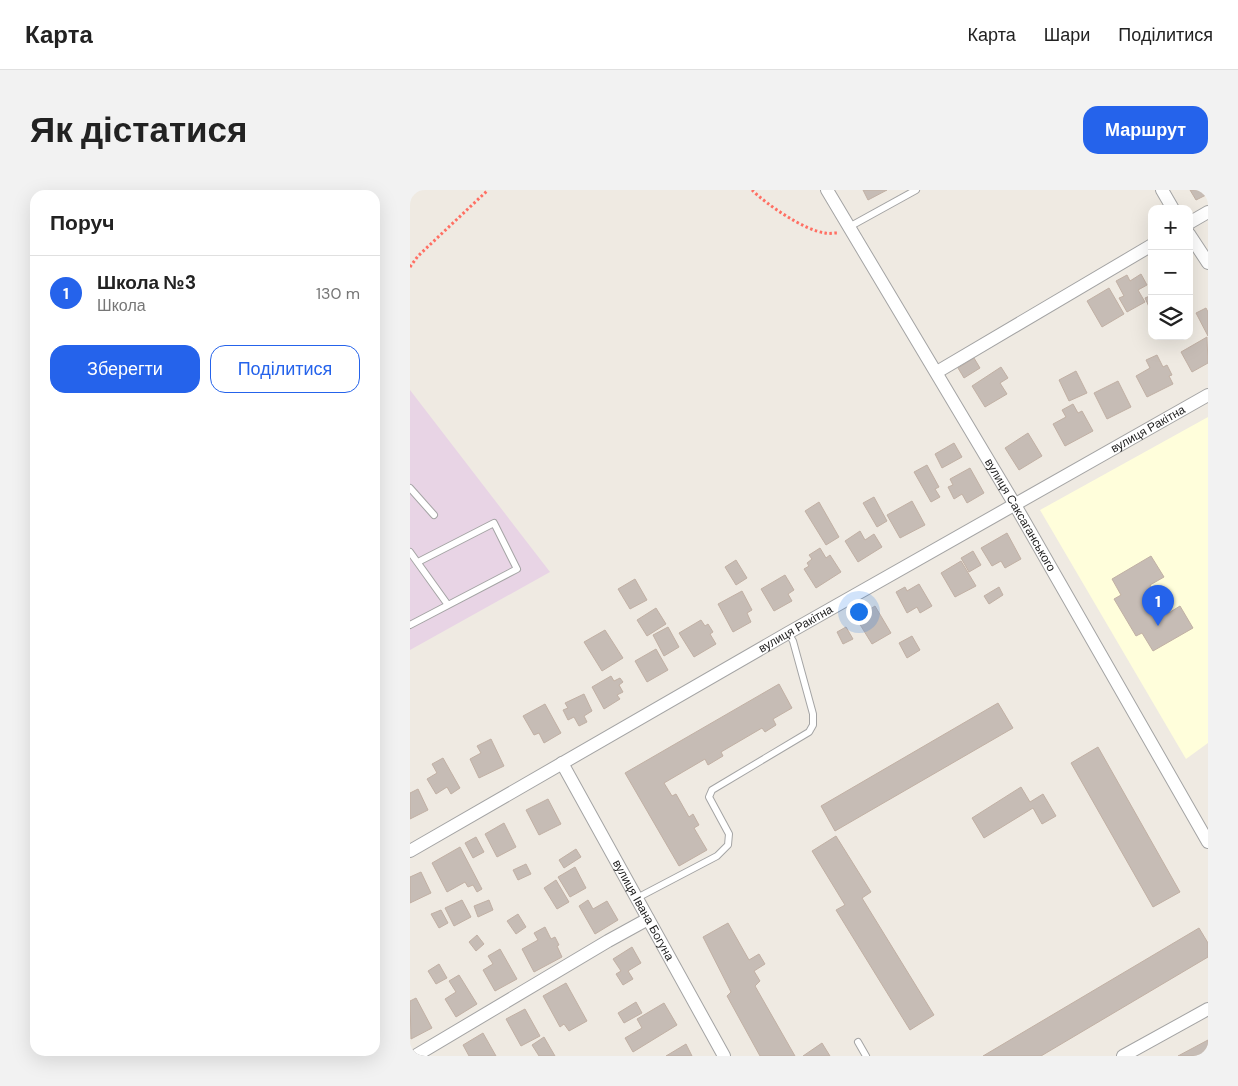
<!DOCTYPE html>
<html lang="uk">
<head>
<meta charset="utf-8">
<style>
	:root { --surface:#fff; --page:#f2f2f2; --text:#222; --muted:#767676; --line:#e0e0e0; --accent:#2563eb }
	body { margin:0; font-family:"DM Sans",sans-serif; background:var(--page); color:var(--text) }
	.controls { position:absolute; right:15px; top:15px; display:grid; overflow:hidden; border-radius:10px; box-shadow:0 5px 20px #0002 }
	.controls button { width:45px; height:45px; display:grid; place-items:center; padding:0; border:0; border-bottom:1px solid var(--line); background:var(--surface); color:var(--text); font:25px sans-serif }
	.you { position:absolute; left:448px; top:421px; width:18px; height:18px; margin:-12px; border:4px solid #fff; border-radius:50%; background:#1a73e8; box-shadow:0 0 0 8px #1a73e833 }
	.badge { display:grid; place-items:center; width:32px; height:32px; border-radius:50%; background:var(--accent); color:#fff; font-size:16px; font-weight:700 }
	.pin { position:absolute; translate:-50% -41px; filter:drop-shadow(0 1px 2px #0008) }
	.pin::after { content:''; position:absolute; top:26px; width:18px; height:15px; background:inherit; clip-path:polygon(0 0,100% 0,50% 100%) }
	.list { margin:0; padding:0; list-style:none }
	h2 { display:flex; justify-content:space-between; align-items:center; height:65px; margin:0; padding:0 20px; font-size:21px }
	h2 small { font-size:16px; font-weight:400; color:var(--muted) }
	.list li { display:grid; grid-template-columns:32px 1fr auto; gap:15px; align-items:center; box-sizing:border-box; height:75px; padding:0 20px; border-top:1px solid var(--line) }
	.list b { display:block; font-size:19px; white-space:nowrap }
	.list p { margin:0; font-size:16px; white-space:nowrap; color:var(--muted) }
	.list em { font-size:16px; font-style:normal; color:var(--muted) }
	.actions { display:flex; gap:10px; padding:15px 20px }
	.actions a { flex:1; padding:11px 0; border:1px solid var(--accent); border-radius:15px; text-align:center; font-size:18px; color:var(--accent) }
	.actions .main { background:var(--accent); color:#fff }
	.icon { flex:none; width:28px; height:28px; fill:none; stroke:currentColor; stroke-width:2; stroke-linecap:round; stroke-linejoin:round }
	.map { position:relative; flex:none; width:798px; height:866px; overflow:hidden; border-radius:15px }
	header { display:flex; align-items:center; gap:30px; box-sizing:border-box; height:70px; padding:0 25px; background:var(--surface); border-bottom:1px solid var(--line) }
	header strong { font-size:24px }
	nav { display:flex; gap:28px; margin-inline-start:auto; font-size:18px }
	.intro { display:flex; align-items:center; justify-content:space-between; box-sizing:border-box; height:120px; padding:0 30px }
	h1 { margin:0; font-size:35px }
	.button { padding:12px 22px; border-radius:15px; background:var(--accent); color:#fff; font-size:18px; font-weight:700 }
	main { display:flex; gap:30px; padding:0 30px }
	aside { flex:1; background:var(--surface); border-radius:15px; box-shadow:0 5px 20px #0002 }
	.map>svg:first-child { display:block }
</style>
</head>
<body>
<header>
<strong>Карта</strong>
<nav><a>Карта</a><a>Шари</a><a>Поділитися</a></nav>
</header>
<div class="intro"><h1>Як дістатися</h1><a class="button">Маршрут</a></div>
<main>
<aside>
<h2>Поруч<small></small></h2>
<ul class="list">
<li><span class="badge">1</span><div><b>Школа №3</b><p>Школа</p></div><em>130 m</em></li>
</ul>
<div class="actions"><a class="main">Зберегти</a><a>Поділитися</a></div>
</aside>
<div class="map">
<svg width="798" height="866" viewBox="0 0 798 866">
	<rect width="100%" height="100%" fill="#efeae2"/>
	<!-- industrial -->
	<path fill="#e8d4e5" d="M0 200 140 382 0 460Z"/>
	<!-- education -->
	<path fill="#fffedb" d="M798 227V553L776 569 630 320Z"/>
	<!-- building -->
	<path fill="#c6bcb5" stroke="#c1b0a4" d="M453 0H477L458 10Z
		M780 0H798V4L786 10Z
		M731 84 737 95 728 100 735 112 717 122 709 108 714 106 706 91 717 85 720 91Z
		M699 98 714 124 692 137 677 111Z
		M742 105V118L740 119 735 108Z
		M796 118 798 122V146L786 123Z
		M797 147 798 173 782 182 771 162Z
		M747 165 753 177 757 175 762 185 759 186 763 194 737 207 726 186 740 178 736 170Z
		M564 168 570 178 554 188 548 178Z
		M591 177 598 188 590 193 597 204 575 217 562 196Z
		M666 181 677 203 659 211 649 190Z
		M708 191 721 217 697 229 684 203Z
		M663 214 668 223 672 221 683 241 655 256 643 234 656 227 652 220Z
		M618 243 632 266 609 280 595 258Z
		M544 253 552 267 532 278 525 264Z
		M517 275 529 297 525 299 530 307 521 312 504 282Z
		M560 278 574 303 557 313 552 304 544 309 538 297 543 295 540 289Z
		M464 307 477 331 467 337 453 313Z
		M502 311 515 335 490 348 477 325Z
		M409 312 429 347 416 355 395 321Z
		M450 341 455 350 464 344 472 357 448 372 435 351Z
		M597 343 611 369 595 378 591 371 582 376 571 358Z
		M410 358 416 368 420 365 431 382 406 398 394 379 399 376 397 373 402 369 399 365Z
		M563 361 571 375 559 382 551 368Z
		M741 366 754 387 740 395 757 424 770 416 783 438 743 461 732 443 726 446 704 409 711 405 702 389Z
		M326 370 337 388 326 395 315 377Z
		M551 371 566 396 545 407 531 383Z
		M375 385 384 400 378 404 382 411 364 421 351 399Z
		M225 389 237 410 220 419 208 399Z
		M509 394 522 416 510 423 507 417 497 423 486 402 495 397 497 401Z
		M589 397 593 405 579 414 574 406Z
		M332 401 342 420 337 423 341 432 323 442 308 414Z
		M465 416 481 443 462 454 446 428Z
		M246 418 256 434 237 446 227 430Z
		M291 430 295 436 298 434 303 442 300 444 306 454 284 467 269 443Z
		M258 437 269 457 254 466 243 445Z
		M436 437 443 449 433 454 427 442Z
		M195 440 213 468 192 481 174 452Z
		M502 446 510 460 497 468 489 453Z
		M246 459 258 480 237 492 225 471Z
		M201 486 204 491 210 488 213 492 209 495 213 502 207 505 210 509 194 519 182 497Z
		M369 494 382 518 363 529 366 535 355 542 352 538 311 562 313 566 298 575 295 569 254 593 262 606 266 604 279 627 283 624 289 635 284 638 297 660 269 676 215 583Z
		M174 504 182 521 174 526 177 532 169 536 164 527 158 530 153 520 158 518 155 513Z
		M588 513 603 538 425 641 411 616Z
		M135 514 151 543 134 553 129 543 124 545 113 526Z
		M81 549 94 576 69 588 60 569 71 563 67 556Z
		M688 557 770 702 743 717 661 573Z
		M33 568 50 598 41 604 37 597 26 604 17 589 27 583 22 574Z
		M611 597 620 612 633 604 646 626 632 634 623 618 574 648 562 628Z
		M8 599 18 620 0 629V603Z
		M138 609 151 634 129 645 116 620Z
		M94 633 106 657 87 667 75 644Z
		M426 646 461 702 452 708 524 825 500 840 426 720 435 715 402 661Z
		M66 647 74 662 63 668 55 653Z
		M50 657 72 699 67 702 63 695 58 697 55 692 37 702 22 673Z
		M166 659 171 667 154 678 149 670Z
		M116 674 121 684 108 690 103 680Z
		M165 677 176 698 160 707 148 687Z
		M11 682 21 703 0 713V687Z
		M146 690 159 712 147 719 134 698Z
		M52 710 61 727 44 736 35 718Z
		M79 710 83 720 68 727 64 716Z
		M178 710 183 719 197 711 208 730 185 744 169 716Z
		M31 720 38 733 29 738 21 724Z
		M108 724 116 737 106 744 97 731Z
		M318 733 339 770 349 764 355 774 344 781 350 791 345 796 385 866H350L317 806 321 802 293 747Z
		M135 737 141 749 145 747 149 755 147 756 152 767 124 782 112 759 128 750 124 743Z
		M789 738 798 753V767L631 866H573Z
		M67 745 74 754 66 761 59 752Z
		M222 757 231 773 218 781 223 789 213 795 206 784 211 781 203 769Z
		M90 759 107 789 85 801 73 780 83 774 78 766Z
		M29 774 37 788 26 794 18 781Z
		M49 785 67 814 46 827 35 809 46 802 39 791Z
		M156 793 177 831 159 841 154 834 150 837 133 806Z
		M6 808 22 838 1 849 0 811Z
		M226 812 232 823 214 833 208 823Z
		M254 813 267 835 223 862 215 848 232 838 227 829Z
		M115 819 130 846 111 856 96 829Z
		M73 843 86 866H59L53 855Z
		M134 847 145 866H129L122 855Z
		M798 850V866H768Z
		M412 853 420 866H393Z
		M276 854 282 866H256Z"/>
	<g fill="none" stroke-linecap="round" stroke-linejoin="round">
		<!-- lane casing -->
		<g stroke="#a4a4a4" stroke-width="8">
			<path id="lane" d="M439 37 506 0
				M0 298 24 325
				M0 362 38 415
				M0 435 107 379 84 333 8 372
				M227 708 307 666 318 655 319 644 299 607 302 600 399 542 403 535V524L383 451 378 443
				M448 852 456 866"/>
		</g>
		<!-- street casing -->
		<g stroke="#a4a4a4" stroke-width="14">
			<g id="street">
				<path id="s1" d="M417 0 605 315 798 652"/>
				<path d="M752 0 763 19"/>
				<path d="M779 33 798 22"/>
				<path d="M779 44 798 73"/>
				<path d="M527 182 742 55"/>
				<path id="s2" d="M152 573 314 866"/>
				<path id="s3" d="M0 661 378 443 798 205"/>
				<path d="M5 866 198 751 238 729"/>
				<path d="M713 866 798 819"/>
			</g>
		</g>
		<!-- path -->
		<path stroke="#ff6f63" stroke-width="3" stroke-dasharray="2.5 2.5" stroke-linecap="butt" d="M342 0C357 15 394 40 415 43 419 44 423 43 427 43
			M0 77 8 66 78 0"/>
		<!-- lane -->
		<use href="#lane" stroke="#fff" stroke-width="6"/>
		<!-- street -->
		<use href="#street" stroke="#fff" stroke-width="12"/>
	</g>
	<g text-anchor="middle" stroke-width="4.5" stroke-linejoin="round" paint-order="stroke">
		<!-- street labels -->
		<g font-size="12" fill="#1d1d1d" stroke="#fff">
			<text dy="4" stroke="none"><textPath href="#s3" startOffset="850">вулиця Ракітна</textPath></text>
			<text dy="4" stroke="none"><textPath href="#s1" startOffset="378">вулиця Саксаганського</textPath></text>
			<text dy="4" stroke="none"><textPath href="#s3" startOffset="445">вулиця Ракітна</textPath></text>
			<text dy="4" stroke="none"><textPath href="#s2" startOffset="168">вулиця Івана Богуна</textPath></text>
		</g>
	</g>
</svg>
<div class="controls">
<button>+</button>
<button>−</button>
<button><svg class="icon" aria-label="layers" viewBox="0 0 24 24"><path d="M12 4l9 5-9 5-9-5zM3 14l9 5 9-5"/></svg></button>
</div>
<div class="you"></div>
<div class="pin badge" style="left:748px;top:436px">1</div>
</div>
</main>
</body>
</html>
